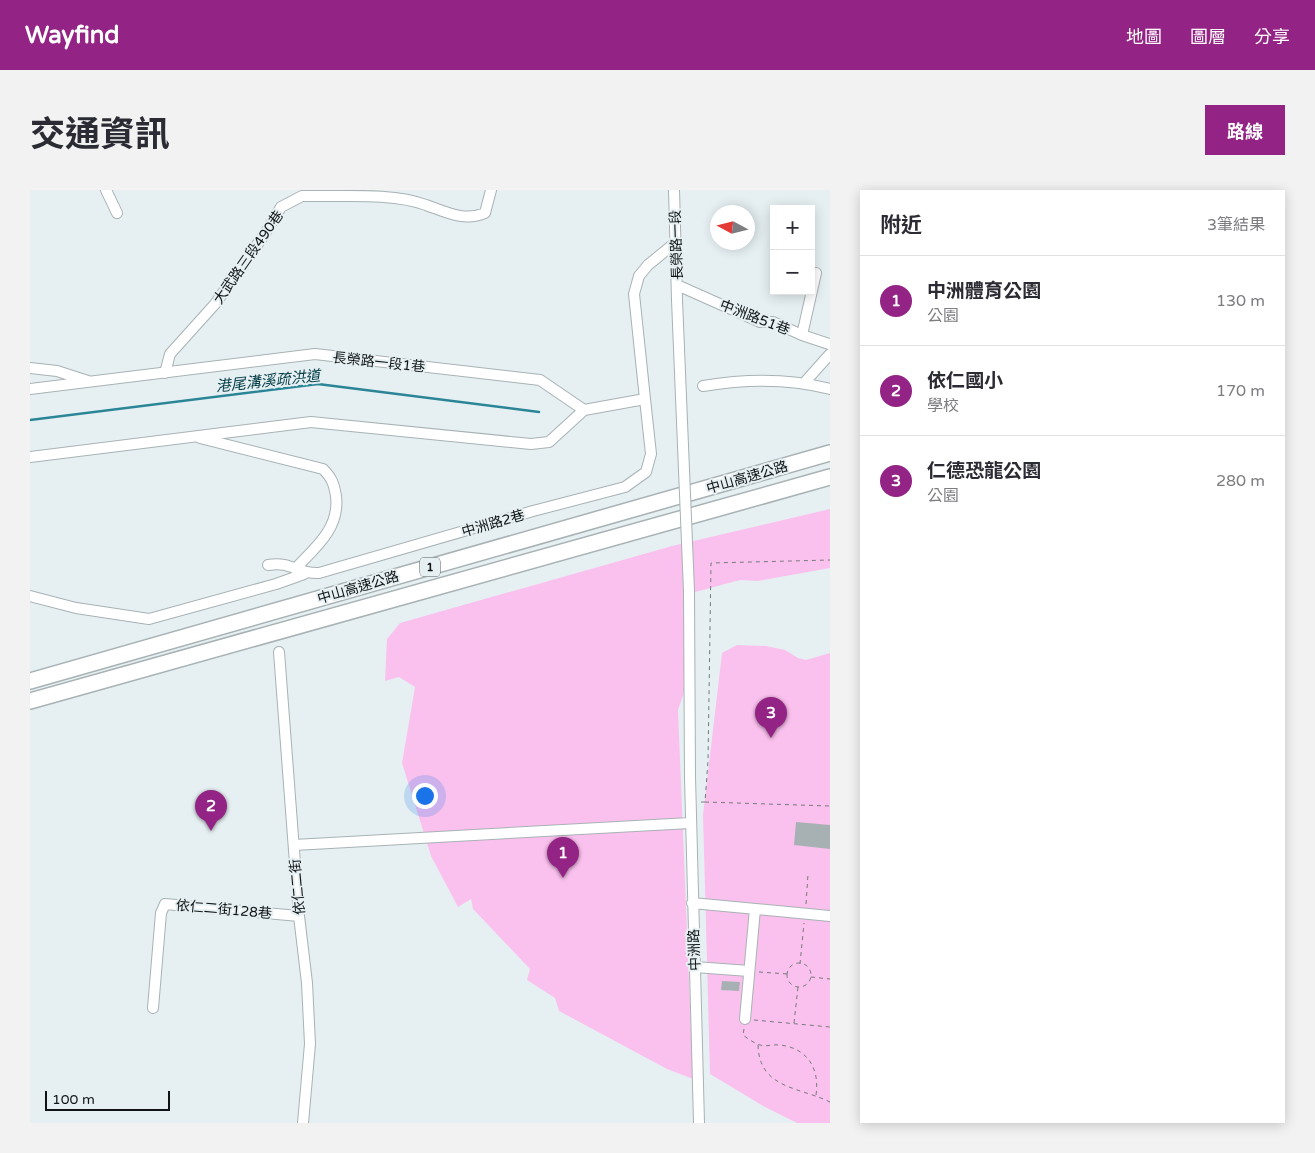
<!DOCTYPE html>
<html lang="zh-TW">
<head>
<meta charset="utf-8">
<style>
	:root { --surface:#fff; --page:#f2f2f3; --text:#2b2b33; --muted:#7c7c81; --line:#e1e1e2; --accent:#932384 }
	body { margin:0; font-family:"Varela Round","Noto Sans TC",sans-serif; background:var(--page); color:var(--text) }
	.controls { position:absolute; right:15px; top:15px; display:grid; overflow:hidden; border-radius:0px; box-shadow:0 2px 12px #0003 }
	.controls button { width:45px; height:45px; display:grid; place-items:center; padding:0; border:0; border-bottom:1px solid var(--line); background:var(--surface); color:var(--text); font:25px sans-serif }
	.compass { position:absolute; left:680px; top:15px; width:45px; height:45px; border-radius:50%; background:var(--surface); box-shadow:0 2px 12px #0003; rotate:277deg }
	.scale { position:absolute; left:15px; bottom:12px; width:125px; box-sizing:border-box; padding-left:5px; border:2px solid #101415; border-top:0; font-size:14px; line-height:18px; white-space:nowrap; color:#101415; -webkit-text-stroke:4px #e6f0f3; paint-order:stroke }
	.you { position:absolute; left:394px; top:605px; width:18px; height:18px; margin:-12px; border:4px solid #fff; border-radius:50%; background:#1a73e8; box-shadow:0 0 0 8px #1a73e833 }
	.badge { display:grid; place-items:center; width:32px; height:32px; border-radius:50%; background:var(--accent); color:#fff; font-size:16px; font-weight:700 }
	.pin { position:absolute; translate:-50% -41px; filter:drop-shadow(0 1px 2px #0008) }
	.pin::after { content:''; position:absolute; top:26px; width:18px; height:15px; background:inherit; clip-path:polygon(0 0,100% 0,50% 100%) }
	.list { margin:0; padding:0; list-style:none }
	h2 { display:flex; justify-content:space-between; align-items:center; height:65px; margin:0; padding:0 20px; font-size:21px }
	h2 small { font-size:16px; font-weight:400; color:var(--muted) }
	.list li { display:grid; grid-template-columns:32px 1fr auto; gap:15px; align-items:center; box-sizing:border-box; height:90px; padding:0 20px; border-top:1px solid var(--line) }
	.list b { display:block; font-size:19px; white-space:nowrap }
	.list p { margin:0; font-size:16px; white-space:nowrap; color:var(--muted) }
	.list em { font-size:16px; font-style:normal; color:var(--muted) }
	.map { position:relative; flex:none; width:800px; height:933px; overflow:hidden; border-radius:0px }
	header { display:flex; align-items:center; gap:30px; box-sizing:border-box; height:70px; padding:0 25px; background:var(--accent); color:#fff }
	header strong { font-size:24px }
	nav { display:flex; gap:28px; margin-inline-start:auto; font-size:18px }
	.intro { display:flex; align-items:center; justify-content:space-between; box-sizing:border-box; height:120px; padding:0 30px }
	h1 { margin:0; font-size:35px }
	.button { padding:12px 22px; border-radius:0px; background:var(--accent); color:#fff; font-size:18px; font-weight:700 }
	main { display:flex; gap:30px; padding:0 30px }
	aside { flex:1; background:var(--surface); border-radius:0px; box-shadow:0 2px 12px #0003 }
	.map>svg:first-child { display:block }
</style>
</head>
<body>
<header>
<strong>Wayfind</strong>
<nav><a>地圖</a><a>圖層</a><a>分享</a></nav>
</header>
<div class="intro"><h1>交通資訊</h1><a class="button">路線</a></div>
<main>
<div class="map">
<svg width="800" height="933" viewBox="0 0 800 933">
	<rect width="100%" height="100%" fill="#e6f0f3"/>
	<!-- green -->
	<path fill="#fbc1ee" d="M800 319V378L728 391 710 390 654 405 657 494 648 520 663 889 637 879 529 821 525 808 497 790 500 779 443 719 441 709 428 717 401 666 372 573 385 497 369 487 355 491 357 449 370 433 642 356Z
		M707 455 736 456 755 460 768 468 776 470 800 463V933H767L735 917 680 884 673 625 692 463Z"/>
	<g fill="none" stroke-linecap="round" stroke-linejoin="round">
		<!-- stream -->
		<path stroke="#2b8596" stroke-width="2.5" d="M0 230 288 194 509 222"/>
	</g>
	<!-- building -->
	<path fill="#a7b1b3" d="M766 632 800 635V659L764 655Z
		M692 791 710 792 709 801 691 800Z"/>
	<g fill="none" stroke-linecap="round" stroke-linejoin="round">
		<!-- minor casing -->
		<g stroke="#a8b2b4" stroke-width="12">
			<path id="minor" d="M76 0 87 23
				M644 0 647 110
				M647 95 730 132H743L772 145 786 83
				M772 145 799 154
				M0 178 27 181 58 191
				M135 183 140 164 185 114 234 45 251 17 272 6C309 7 362 2 396 15 416 22 434 32 455 23L461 0
				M775 192 800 164
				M673 196C715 189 758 188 800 199
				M0 199 285 164 510 190 554 220 615 209 604 104 609 86 618 75 645 53
				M170 248 293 279C302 288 304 294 306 306 310 338 286 357 266 378
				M0 267 281 232 501 254 519 252 554 220
				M238 375C263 371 265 384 289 383L503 321 595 297 616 282 621 264 615 209
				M0 406 46 418 119 429 246 394 274 384
				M249 462 269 726 277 793 280 854 273 933
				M660 587 669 933
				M264 655 660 633
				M662 713 800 726
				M665 777 719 781
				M123 818 131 723 135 714 269 726
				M715 829 725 719"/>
		</g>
		<!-- highway casing -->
		<g stroke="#a8b2b4" stroke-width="18">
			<path id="highway" d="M0 491 800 263
				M0 511 800 287"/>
		</g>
		<!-- path -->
		<path stroke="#747a7c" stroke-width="1" stroke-dasharray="4 4" stroke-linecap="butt" d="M671 612H675L678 571 681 373 800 370
			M675 612 800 616
			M776 714 778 684
			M757 785a12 12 0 1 1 24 0a12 12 0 1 1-24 0Z
			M770 774 774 733
			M729 782 758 784
			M781 787 800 789
			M724 830 800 837
			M764 833 768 797
			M714 839 713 845C718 849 724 853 730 855 737 857 743 854 750 855 777 858 790 878 786 905
			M728 855C729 899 770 897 800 912"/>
		<!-- minor -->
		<use href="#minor" stroke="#fff" stroke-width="10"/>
		<!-- highway -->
		<use href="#highway" stroke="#fff" stroke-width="15"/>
		<!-- minor-bridge casing -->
		<g stroke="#a8b2b4" stroke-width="12" stroke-linecap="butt">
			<path id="minor-bridge" d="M647 110 659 401 660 587"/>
		</g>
		<!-- minor-bridge -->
		<use href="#minor-bridge" stroke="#fff" stroke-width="10"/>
	</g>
	<g text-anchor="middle" stroke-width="4" stroke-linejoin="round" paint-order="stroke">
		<!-- shield labels -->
		<rect fill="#e6f0f3" stroke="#505658" stroke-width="1" x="390" y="367.5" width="20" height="19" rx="4"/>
		<g font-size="12" font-weight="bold" fill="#101415">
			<text x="400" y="381">1</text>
		</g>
		<!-- street labels -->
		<g font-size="14" fill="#101415" stroke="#e6f0f3">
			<text transform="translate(646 55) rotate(-92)" y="5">長榮路一段</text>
			<text transform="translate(218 67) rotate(-55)" y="5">大武路三段490巷</text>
			<text transform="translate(725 127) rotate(21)" y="5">中洲路51巷</text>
			<text transform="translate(349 172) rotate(6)" y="5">長榮路一段1巷</text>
			<text transform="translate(717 287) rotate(-16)" y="5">中山高速公路</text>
			<text transform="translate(463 333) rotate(-16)" y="5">中洲路2巷</text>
			<text transform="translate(328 397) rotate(-16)" y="5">中山高速公路</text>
			<text transform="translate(267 697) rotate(-95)" y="5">依仁二街</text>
			<text transform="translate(194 719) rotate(5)" y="5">依仁二街128巷</text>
			<text transform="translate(664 760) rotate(-92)" y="5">中洲路</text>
		</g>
		<!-- water labels -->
		<g font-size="15" font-style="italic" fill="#013b45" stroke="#e6f0f3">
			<text transform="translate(238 191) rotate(-6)" y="5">港尾溝溪疏洪道</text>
		</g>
	</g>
</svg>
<div class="controls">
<button>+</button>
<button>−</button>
</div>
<svg class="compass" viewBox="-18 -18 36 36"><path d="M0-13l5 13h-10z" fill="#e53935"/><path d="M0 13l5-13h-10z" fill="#7c7c81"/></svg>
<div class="scale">100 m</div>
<div class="you"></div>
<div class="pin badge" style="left:533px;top:688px">1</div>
<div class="pin badge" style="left:181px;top:641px">2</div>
<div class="pin badge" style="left:741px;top:548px">3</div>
</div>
<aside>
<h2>附近<small>3筆結果</small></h2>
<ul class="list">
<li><span class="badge">1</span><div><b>中洲體育公園</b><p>公園</p></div><em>130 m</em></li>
<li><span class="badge">2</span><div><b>依仁國小</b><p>學校</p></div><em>170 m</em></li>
<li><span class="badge">3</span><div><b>仁德恐龍公園</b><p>公園</p></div><em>280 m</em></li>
</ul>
</aside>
</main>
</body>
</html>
